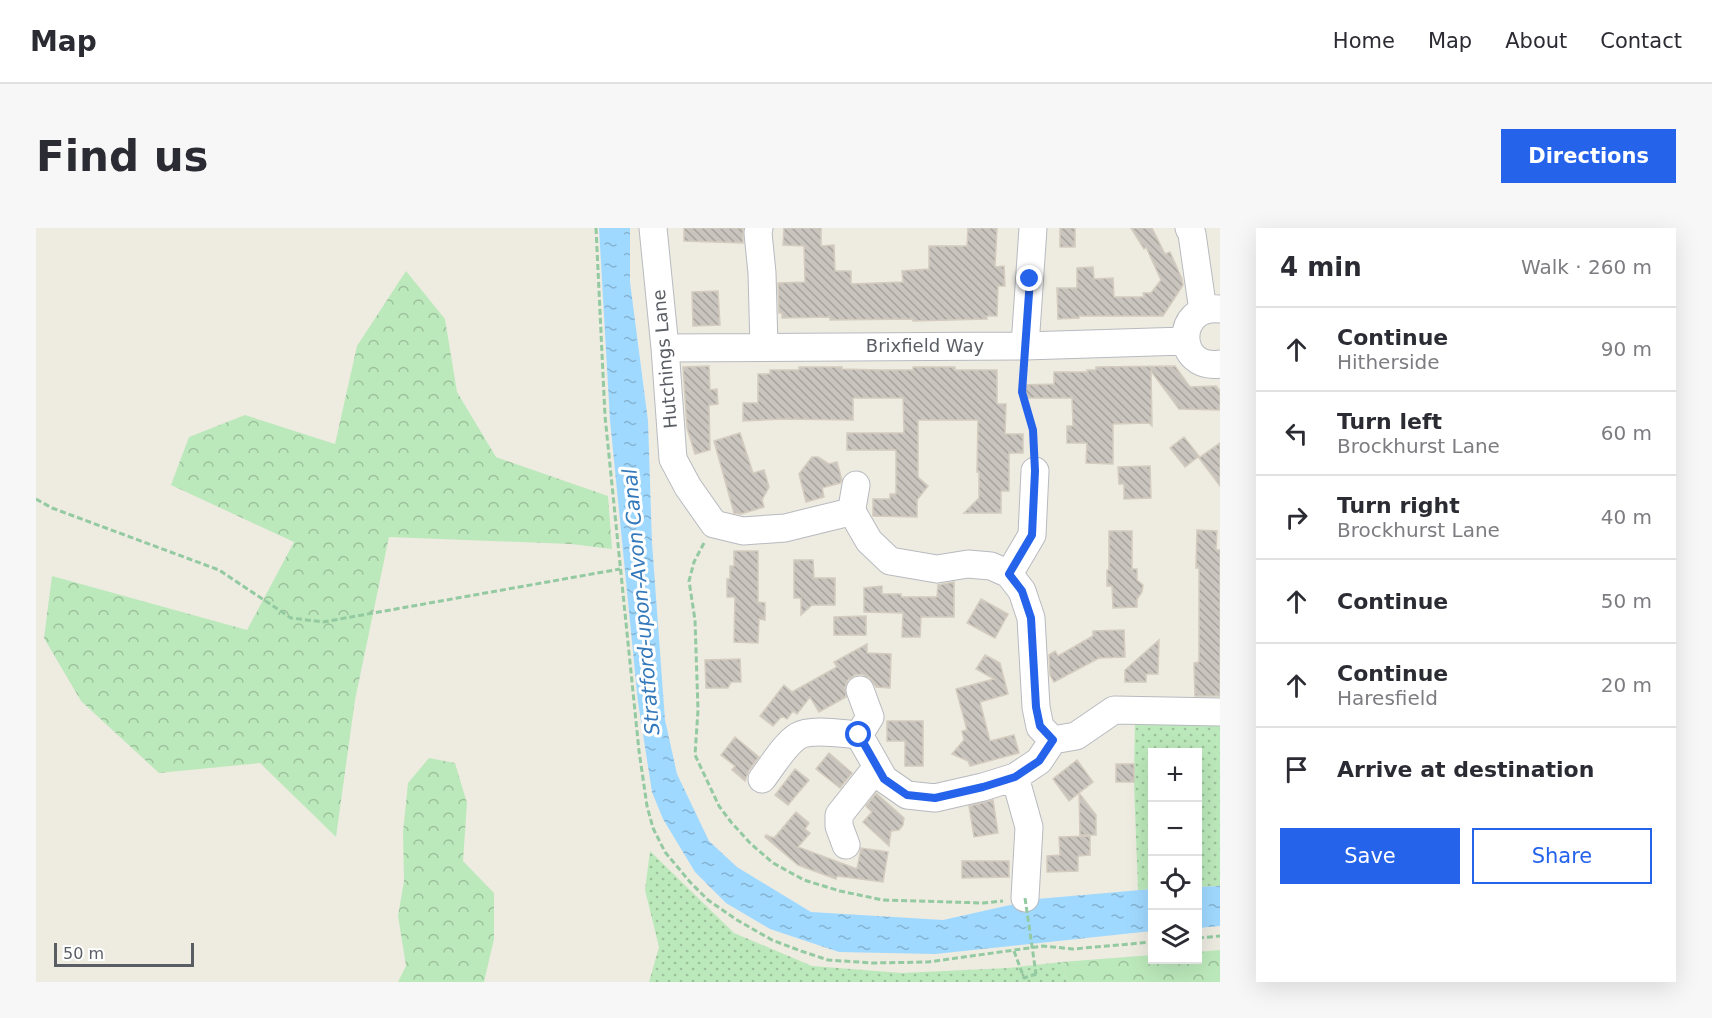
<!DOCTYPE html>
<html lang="en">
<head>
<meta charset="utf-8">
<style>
	:root { --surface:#fff; --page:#f7f7f7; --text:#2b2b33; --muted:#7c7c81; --line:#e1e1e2; --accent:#2563eb }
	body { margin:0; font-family:"DejaVu Sans",sans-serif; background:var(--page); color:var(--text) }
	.controls { position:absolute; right:18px; bottom:18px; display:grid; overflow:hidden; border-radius:0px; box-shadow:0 6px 24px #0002 }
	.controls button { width:54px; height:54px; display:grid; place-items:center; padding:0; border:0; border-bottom:2px solid var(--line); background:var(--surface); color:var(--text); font:30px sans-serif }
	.scale { position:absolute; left:18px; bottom:15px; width:140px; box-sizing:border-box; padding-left:6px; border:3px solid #5a5e64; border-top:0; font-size:16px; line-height:21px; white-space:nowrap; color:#5a5e64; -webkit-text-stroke:4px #fff; paint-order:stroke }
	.stop { position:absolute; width:18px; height:18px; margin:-14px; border:4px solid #2563eb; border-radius:50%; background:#fff }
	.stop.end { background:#2563eb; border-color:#fff; box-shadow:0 2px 6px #0008 }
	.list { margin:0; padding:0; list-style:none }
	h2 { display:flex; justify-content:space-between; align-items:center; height:78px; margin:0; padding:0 24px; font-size:26px }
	h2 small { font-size:20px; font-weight:400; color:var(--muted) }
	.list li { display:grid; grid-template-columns:39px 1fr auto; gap:18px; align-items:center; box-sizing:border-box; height:84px; padding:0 24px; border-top:2px solid var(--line) }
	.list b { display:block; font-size:22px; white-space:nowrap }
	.list p { margin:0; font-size:20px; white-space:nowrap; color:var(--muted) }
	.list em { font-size:20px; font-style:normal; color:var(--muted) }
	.actions { display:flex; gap:12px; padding:18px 24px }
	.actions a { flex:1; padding:14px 0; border:2px solid var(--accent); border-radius:0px; text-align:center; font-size:21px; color:var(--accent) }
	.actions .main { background:var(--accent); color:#fff }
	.icon { flex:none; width:33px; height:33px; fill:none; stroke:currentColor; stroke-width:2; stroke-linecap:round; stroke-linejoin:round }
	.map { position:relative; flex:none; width:1184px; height:754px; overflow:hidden; border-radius:0px }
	header { display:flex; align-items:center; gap:36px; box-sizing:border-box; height:84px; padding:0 30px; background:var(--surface); border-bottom:2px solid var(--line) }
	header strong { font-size:28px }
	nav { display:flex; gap:33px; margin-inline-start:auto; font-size:21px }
	.intro { display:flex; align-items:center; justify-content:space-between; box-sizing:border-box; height:144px; padding:0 36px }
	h1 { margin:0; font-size:42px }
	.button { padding:15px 27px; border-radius:0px; background:var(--accent); color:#fff; font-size:21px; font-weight:700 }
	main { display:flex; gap:36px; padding:0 36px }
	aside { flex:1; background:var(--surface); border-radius:0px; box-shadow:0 6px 24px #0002 }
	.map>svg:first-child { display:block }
</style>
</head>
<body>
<header>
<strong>Map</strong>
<nav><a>Home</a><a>Map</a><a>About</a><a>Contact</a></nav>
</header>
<div class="intro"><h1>Find us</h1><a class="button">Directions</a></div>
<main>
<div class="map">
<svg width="1184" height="754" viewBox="0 0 1184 754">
	<defs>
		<pattern id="grass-dots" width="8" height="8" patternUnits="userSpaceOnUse" patternTransform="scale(1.5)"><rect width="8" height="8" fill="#bce9bb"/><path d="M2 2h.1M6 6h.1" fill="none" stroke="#9cc09c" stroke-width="1.8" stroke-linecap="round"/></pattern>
		<pattern id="forest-crowns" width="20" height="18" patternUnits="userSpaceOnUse" patternTransform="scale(1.5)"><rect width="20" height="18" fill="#bce9bb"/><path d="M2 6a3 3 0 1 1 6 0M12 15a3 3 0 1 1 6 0" fill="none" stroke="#9cc09c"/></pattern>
		<pattern id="water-ripples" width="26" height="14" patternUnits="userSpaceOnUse" patternTransform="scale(1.5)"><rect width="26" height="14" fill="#a0d9ff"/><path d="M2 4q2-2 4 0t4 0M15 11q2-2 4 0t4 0" fill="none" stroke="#85b3d2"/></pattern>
		<pattern id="building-back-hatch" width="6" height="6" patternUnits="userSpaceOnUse" patternTransform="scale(1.5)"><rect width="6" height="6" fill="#c9c5be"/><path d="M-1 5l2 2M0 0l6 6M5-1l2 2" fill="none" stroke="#a6a39e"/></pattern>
	</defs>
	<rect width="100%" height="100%" fill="#eeebe1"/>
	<!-- grass -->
	<path fill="url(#grass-dots)" d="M1099 487 1184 494V658L1162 659V524H1116V661L1102 662 1098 554Z
		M614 623 698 705 776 738 866 745 972 740 1026 734 1031 754H613L623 719 609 662Z"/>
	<!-- forest -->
	<path fill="url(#forest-crowns)" d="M370 43 409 91 421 164 460 229 572 268 576 321 535 316 353 309 319 472 300 609 224 535 123 545 45 473 8 410 16 348 211 402 258 314 135 257 153 209 209 187 299 216 321 118Z
		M393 530 419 535 431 575 427 633 458 665V711L448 754H362L370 738 362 688 368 653 367 604 372 555Z
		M1184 722V754H1031L1026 734 1116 727V732H1162V724Z"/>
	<!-- water -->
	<path fill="url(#water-ripples)" d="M563 0H594V54L612 193 616 315 629 492 641 546 673 613 701 639 775 684 907 692 1001 671 1116 661V703L899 726 803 724 734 701 690 675 659 644 627 591 616 564 602 474 574 192Z
		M1184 658V698L1162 700V659Z"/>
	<!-- building -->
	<path fill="url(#building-back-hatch)" stroke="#d4ccbf" stroke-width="1.5" d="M648 0H707V15L648 13Z
		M748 0H785V18L798 17 799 43H815V56L867 54 866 43 893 41V18H931L932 0H961L959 39 968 38 969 58H962L961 88H951V91L877 93V91L794 92V89L746 90V85H743L742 55 769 54 768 18 747 17Z
		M1024 0H1039V19H1024Z
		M1095 0H1116L1129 26 1134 24 1146 51 1147 57 1127 88H1043V90L1022 91 1021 60H1041V40L1057 39 1058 51 1077 50 1078 69H1108L1107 65H1115L1125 52 1110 19 1108 21Z
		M682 63 684 97 657 98 656 64Z
		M673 138 674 162 681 161 682 176 673 177 674 222 659 226 651 200 647 139Z
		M1139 138 1154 159 1180 158 1184 163V182L1143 181 1115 143 1116 198 1113 195 1077 196V236L1050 235 1051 215H1031V198H1037L1036 170H986V157L1018 156V144H1052L1051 142H1060V139Z
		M763 139H806V141L844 142H877V139H919V142H961V176H970L969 206H987V225H973V263H965V285H928L943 270V244H941L942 192H882V249L892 258 881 272V289L837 288V271H854V266H860V222H811V205H868L867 170H817V192L747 191 707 193V175H722V146H734V142H763Z
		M704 205 717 245 728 242 733 259 726 272 728 279 705 286 698 285 678 213Z
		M1148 209 1163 228 1149 239 1134 220Z
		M1184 215V258L1163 230Z
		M776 229H782L793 236 801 234 806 252 804 255 786 260 788 269 770 274 763 246Z
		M1114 238 1115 270 1088 271V256H1083L1082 239Z
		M1161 302 1181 303 1180 322H1184V468H1159L1158 435 1163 434V340H1160Z
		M1073 303H1096V341H1101V352L1107 357 1106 364 1101 371V379L1077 380 1076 358H1071V342H1073Z
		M698 323H722V374L729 375V392L723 391 722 415 698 414 699 369H691V351H694V338H698Z
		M758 332H777L778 350H799V377H776L765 387V370H758Z
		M918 354V389H885L884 409H866L867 385 828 384V360L846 358V366H865V369H901L902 357Z
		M945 371 972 386 959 410 931 395Z
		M830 388V407H798V389Z
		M1088 402 1089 429 1063 430 1018 454 1014 447 1013 427 1019 423 1022 428 1057 408V403Z
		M1123 412 1122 446H1110V454H1089V442Z
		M831 416V425L855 426 854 460 840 459 834 450 826 446 819 447 812 452 809 459 810 469 783 484 774 469 761 486 757 483 751 491 746 488 737 498 724 488 748 457 756 464 801 439 798 434Z
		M949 427 964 435 972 466 944 474 954 513 978 507 983 525 934 538 932 533 916 526 928 512 926 503 931 502 920 461 958 451 940 441Z
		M704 431 705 454H695L692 460H670L669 432Z
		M851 493H887V538H869V513H851Z
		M699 509 723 529 713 542 709 553 696 542 699 538 685 527Z
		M793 525 816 545 804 560 780 541Z
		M1041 532 1057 554 1043 565 1060 587V607H1044L1043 565 1033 573 1017 551Z
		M1080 536H1098V554H1080Z
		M759 541 773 552 752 577 739 567Z
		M840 565 868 590 867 597 863 602 855 603 853 618 827 594 836 584 830 578Z
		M957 572 962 605 938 609 933 578Z
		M760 584 773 595 769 601 774 605 762 619 821 641 825 620 852 624 847 654 801 648 800 651 762 637 729 609 730 607 738 610Z
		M1054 608V627L1042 628V643L1011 644V628L1024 627 1023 609Z
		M926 633H973V649L926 650Z"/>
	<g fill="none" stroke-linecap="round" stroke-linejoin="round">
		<!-- minor casing -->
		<g stroke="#b7babf" stroke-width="29">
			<path id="minor" d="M617 0 629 120 637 231 652 259 678 296 707 303 749 300 810 285 818 287 833 313 854 333 901 341 932 336 955 338 973 346 986 363 995 390 1000 479 1004 499 1017 512 1040 508 1078 482 1184 484
				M723 0 722 5 726 45 728 119
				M1153 0 1156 6 1167 83
				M1184 81C1138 76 1139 143 1184 136
				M989 118 997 0
				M629 120 989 118 1149 113
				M815 286 820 257
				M973 346 996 307 999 243
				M823 507 834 489 824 462
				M979 549 993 599 989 670
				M726 551C736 538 749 516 762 508 775 500 808 506 823 507L848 551 871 567 899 570 947 559 979 549 1003 533 1017 512
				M810 617 803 598V587L841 539"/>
		</g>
		<!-- path -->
		<path stroke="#93caa1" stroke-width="3" stroke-dasharray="6 3" stroke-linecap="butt" d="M560 0 569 188 603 523 611 578 617 600 629 624 654 654 672 672 701 692 736 712 765 723 792 732 837 735 892 734 1007 718 1037 721 1116 714
			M987 139 985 164 997 202 998 220
			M0 271 16 280 183 342 255 390 287 394 584 341
			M668 315 658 334 653 353 659 392 662 482 659 527 683 578 695 594 714 615 737 635 768 652 804 663 847 672 947 675 967 673
			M1162 710 1184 708
			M978 723 988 750 1000 746"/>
		<!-- minor -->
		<use href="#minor" stroke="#fff" stroke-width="27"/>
		<!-- path-bridge -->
		<path stroke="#93caa1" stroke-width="3" stroke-dasharray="6 3" stroke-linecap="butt" d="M989 670 1000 746"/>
	</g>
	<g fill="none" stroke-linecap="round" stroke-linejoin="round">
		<!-- route -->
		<path stroke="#2563eb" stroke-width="8" d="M823 507 848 551 871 567 899 570 947 559 979 549 1003 533 1017 512 1004 498 1000 479 995 390 986 363 973 346 996 307 999 243 997 202 986 164 994 51"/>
	</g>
	<g text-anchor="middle" stroke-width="6" stroke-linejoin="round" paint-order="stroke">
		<!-- street labels -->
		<g font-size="18" fill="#5a5e64" stroke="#fff">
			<text x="889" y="124">Brixfield Way</text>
			<text transform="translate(629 131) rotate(-95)" y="6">Hutchings Lane</text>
		</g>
		<!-- water labels -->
		<g font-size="20" font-style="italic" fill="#3379bb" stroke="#fff">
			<text transform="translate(605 374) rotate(-95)" y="7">Stratford-upon-Avon Canal</text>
		</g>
	</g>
</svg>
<div class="controls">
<button>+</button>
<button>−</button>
<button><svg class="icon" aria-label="locate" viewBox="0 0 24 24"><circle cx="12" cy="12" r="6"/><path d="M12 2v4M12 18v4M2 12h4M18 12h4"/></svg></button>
<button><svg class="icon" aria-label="layers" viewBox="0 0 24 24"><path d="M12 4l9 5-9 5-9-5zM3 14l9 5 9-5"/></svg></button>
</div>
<div class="scale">50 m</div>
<div class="stop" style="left:823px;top:507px"></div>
<div class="stop end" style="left:994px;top:51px"></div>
</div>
<aside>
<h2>4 min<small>Walk · 260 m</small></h2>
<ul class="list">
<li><svg class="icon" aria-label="ahead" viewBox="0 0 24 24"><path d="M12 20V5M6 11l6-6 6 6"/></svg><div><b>Continue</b><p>Hitherside</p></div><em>90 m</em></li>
<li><svg class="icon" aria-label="left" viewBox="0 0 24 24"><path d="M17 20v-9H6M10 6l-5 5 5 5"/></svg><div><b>Turn left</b><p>Brockhurst Lane</p></div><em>60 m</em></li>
<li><svg class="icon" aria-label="right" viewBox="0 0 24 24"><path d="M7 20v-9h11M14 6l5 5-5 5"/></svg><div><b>Turn right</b><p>Brockhurst Lane</p></div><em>40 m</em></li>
<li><svg class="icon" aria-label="ahead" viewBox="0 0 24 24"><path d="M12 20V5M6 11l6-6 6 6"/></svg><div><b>Continue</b></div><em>50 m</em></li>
<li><svg class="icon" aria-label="ahead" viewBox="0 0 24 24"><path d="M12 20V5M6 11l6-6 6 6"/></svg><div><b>Continue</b><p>Haresfield</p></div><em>20 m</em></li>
<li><svg class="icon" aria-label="arrive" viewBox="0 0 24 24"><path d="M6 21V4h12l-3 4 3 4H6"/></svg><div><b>Arrive at destination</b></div></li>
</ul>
<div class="actions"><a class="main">Save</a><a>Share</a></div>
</aside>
</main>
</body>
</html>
